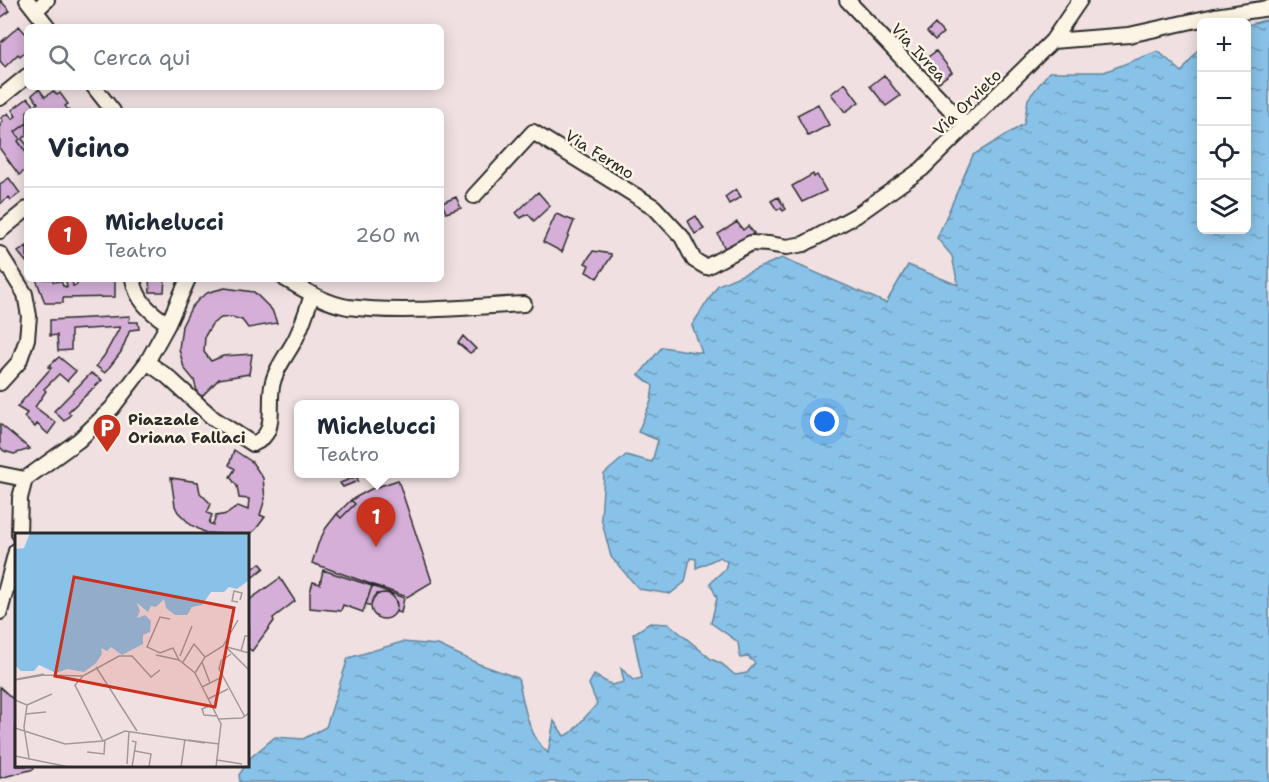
<!DOCTYPE html>
<html lang="it">
<head>
<meta charset="utf-8">
<style>
	:root { --surface:#fff; --page:#f2f2f3; --text:#1f2937; --muted:#747a83; --line:#e0e1e3; --accent:#c8321e }
	body { margin:0; font-family:"Shantell Sans",sans-serif; background:var(--page); color:var(--text) }
	.controls { position:absolute; right:18px; top:18px; display:grid; overflow:hidden; border-radius:9px; box-shadow:0 3px 15px #0003 }
	.controls button { width:54px; height:54px; display:grid; place-items:center; padding:0; border:0; border-bottom:2px solid var(--line); background:var(--surface); color:var(--text); font:30px sans-serif }
	.you { position:absolute; left:825px; top:422px; width:21px; height:21px; margin:-15px; border:4px solid #fff; border-radius:50%; background:#1a73e8; box-shadow:0 0 0 9px #1a73e833 }
	.badge { display:grid; place-items:center; width:39px; height:39px; border-radius:50%; background:var(--accent); color:#fff; font-size:20px; font-weight:700 }
	.pin { position:absolute; translate:-50% -50px; filter:drop-shadow(0 2px 3px #0008) }
	.pin::after { content:''; position:absolute; top:32px; width:21px; height:18px; background:inherit; clip-path:polygon(0 0,100% 0,50% 100%) }
	.popup { position:absolute; left:294px; top:400px; width:165px; height:78px; box-sizing:border-box; display:grid; place-content:center; border-radius:9px; background:var(--surface); filter:drop-shadow(0 2px 4px #0005); font-size:20px; white-space:nowrap; color:var(--muted) }
	.popup b { font-size:22px; color:var(--text) }
	.popup::after { content:''; position:absolute; left:50%; top:100%; margin-left:-12px; border:12px solid transparent; border-top-color:var(--surface) }
	.list { margin:0; padding:0; list-style:none }
	h2 { display:flex; justify-content:space-between; align-items:center; height:78px; margin:0; padding:0 24px; font-size:26px }
	h2 small { font-size:20px; font-weight:400; color:var(--muted) }
	.list li { display:grid; grid-template-columns:39px 1fr auto; gap:18px; align-items:center; box-sizing:border-box; height:96px; padding:0 24px; border-top:2px solid var(--line) }
	.list b { display:block; font-size:22px; white-space:nowrap }
	.list p { margin:0; font-size:20px; white-space:nowrap; color:var(--muted) }
	.list em { font-size:20px; font-style:normal; color:var(--muted) }
	.icon { flex:none; width:33px; height:33px; fill:none; stroke:currentColor; stroke-width:2; stroke-linecap:round; stroke-linejoin:round }
	.map { position:relative; flex:none; width:1269px; height:782px; overflow:hidden }
	.search { position:absolute; background:var(--surface); box-shadow:0 3px 15px #0003; left:24px; top:24px; width:420px; height:66px; display:flex; align-items:center; gap:15px; box-sizing:border-box; padding:0 21px; border-radius:9px; color:var(--muted); font-size:22px }
	.panel { position:absolute; background:var(--surface); box-shadow:0 3px 15px #0003; left:24px; top:108px; width:420px; height:174px; border-radius:9px }
	.map>svg:first-child { display:block }
</style>
</head>
<body>
<div class="map">
<svg width="1269" height="782" viewBox="0 0 1269 782">
	<defs>
		<pattern id="water-ripples" width="26" height="14" patternUnits="userSpaceOnUse" patternTransform="scale(1.5)"><rect width="26" height="14" fill="#89c2e8"/><path d="M2 4q2-2 4 0t4 0M15 11q2-2 4 0t4 0" fill="none" stroke="#709ebc"/></pattern>
	</defs>
	<rect width="100%" height="100%" fill="#f0e0e1"/>
	<filter id="ink" filterUnits="userSpaceOnUse"><feTurbulence type="fractalNoise" baseFrequency=".0167" numOctaves="2"/><feDisplacementMap in="SourceGraphic" scale="12" xChannelSelector="R" yChannelSelector="G"/><feConvolveMatrix kernelMatrix="1 2 1 2 8 2 1 2 1" color-interpolation-filters="sRGB"/></filter>
	<g filter="url(#ink)">
		<!-- water -->
		<path fill="url(#water-ripples)" stroke="#63869c" stroke-width="1.5" d="M1265 20 1269 21V782H240L239 775 245 766H248L250 758 275 737 303 739 326 727 348 658 402 642 438 645 479 664 518 678C524 703 527 735 548 753L554 721 564 736 571 733 597 704 589 684 594 675 612 685 624 682 621 668 633 680 642 678 633 634 650 623 669 624 711 659 722 664 735 675 747 673 755 663 748 657 740 658 738 642 711 623 717 598 710 583 725 569 727 562 720 557 696 568V559L690 558 685 582 670 594 639 589 611 557 601 518 604 474 626 455 652 462 658 440 638 432 651 401 653 386 639 375 662 347 702 353 692 325 718 285 782 258 886 303 908 265 958 285 952 256 937 238 973 155 1024 124 1028 99 1049 72H1104L1158 51 1182 72 1201 45 1202 230H1246L1247 25Z"/>
		<!-- building -->
		<path fill="#d5afd8" stroke="#2b2b2b" stroke-width="1.5" d="M0 0 10 11 0 18Z
			M935 24 943 33 935 40 927 32Z
			M19 26 27 35V50L20 56 18 54 5 67 0 61V43Z
			M936 51 952 72 939 82 923 61Z
			M884 75 900 96 886 106 870 86Z
			M845 83 859 102 845 112 831 94Z
			M39 89 45 97 53 91 57 95 60 93 68 104 65 106 69 111H49L46 108 44 111H27V123L15 132 20 139 18 141 27 154V169L19 175 0 149V124L3 121 1 118 8 113 12 119 16 116 12 110 28 98 35 106 38 103 32 95Z
			M818 104 829 125 808 136 797 115Z
			M27 123V135L22 139 27 145 25 151 18 141 20 139 15 132Z
			M813 174 814 177 817 175 826 191 802 202 792 186Z
			M9 178 20 193 11 200 9 197 0 204V184Z
			M736 189 741 197 729 204 725 197Z
			M538 192 550 206 534 221 528 214 521 218 516 213Z
			M456 197 461 208 446 213 442 203Z
			M778 197 786 209 783 211 781 208 777 210 771 201Z
			M556 214 574 221 562 252 543 242Z
			M696 216 704 229 695 234 688 221Z
			M737 222 743 230 748 226 754 233 726 251 718 234Z
			M27 246V263L18 252Z
			M593 251 611 254V257L597 278 586 272 589 265 585 263Z
			M36 279H52L54 282 61 281 63 286 67 287 66 281 72 280 73 286 77 285V279H115V297L63 298V303H45Z
			M149 279H165L164 292H150Z
			M225 288 254 292 272 310 277 323 248 328 242 320 232 317 221 318 212 324 205 336 204 352 211 361 223 356 252 354 249 374 219 379 199 399 194 380 184 368 179 349 182 326 191 308 200 298 209 292Z
			M130 316 129 322H138L139 329 130 330 121 352 105 373 96 366 104 356 120 327 71 330V350L58 351 57 335 50 336V320Z
			M463 336 476 349 470 353 458 343Z
			M59 357 76 371 67 381 59 374 44 389 46 391 35 407 56 423 48 434 37 424 35 427 24 417 27 413 17 407 51 368 48 367Z
			M91 373 102 380 68 412 71 414 64 421 54 411Z
			M0 424 30 449 14 454 4 451 0 447Z
			M234 450 252 462 263 478 265 499 260 515 265 517 256 529 248 536 206 533 191 525 178 512 175 506 171 478 198 482 200 493 211 504 207 513 212 515 209 523 213 525 216 516 227 514 238 506 248 510 249 499 239 498 237 486 230 477 235 469 229 465Z
			M357 476 358 481 343 487 340 483Z
			M398 480 432 582 407 597 312 563 318 544 326 528 337 514 341 518 355 504 351 500 371 489Z
			M351 500 355 504 341 518 337 514Z
			M260 563 264 568 249 580 248 573Z
			M323 570 372 586 363 612 343 605 341 611 310 608V592L313 582 320 584Z
			M280 578 295 601 273 618 274 621 252 651 248 648V601Z
			M372 586 404 598 401 613 396 612 397 606 395 599 391 594 384 593 377 594 373 599 371 606 366 604Z
			M371 606a13 13 0 1 1 26 0a13 13 0 1 1-26 0Z
			M0 687 14 700 16 710V766H33L34 769 0 778Z"/>
		<g fill="none" stroke-linecap="round" stroke-linejoin="round">
			<!-- minor casing -->
			<g stroke="#2b2b2b" stroke-width="18">
				<path id="minor" d="M27 0 48 27
					M847 0 966 126
					M36 10 47 0
					M1052 41 1080 0
					M94 87 113 111
					M0 98 27 76
					M474 196 533 132 654 207 682 237 694 260 706 267 751 243 768 244 787 247 804 244 857 215 922 169 1052 41 1129 35 1215 16 1269 8
					M0 231 27 209
					M0 254 25 294 29 316 27 339 19 362 0 383
					M133 279C137 301 150 312 168 324
					M285 279C304 290 325 303 348 307 404 314 467 307 524 304
					M147 362 168 377 213 418 253 444C278 434 268 409 272 386 275 369 287 355 295 340 302 326 307 310 312 295
					M0 474 25 479
					M19 534 20 498 25 479 79 440 112 408 147 362 168 324 188 279
					M0 612 16 551"/>
			</g>
			<!-- minor -->
			<use href="#minor" stroke="#fcf5e5" stroke-width="14"/>
		</g>
	</g>
	<!-- icons -->
	<defs>
		<g id="parking-pin" transform="scale(1.5)"><path d="M0 17L-7.5 6A9.5 9.5 0 1 1 7.5 6Z" fill="#c8321e" stroke="#fcf5e5"/><path d="M-3.5-5.5H1a3.5 3.5 0 0 1 0 7H-1V5.5H-3.5ZM-1-3.4V-.6H.8a1.4 1.4 0 0 0 0-2.8Z" fill="#fff"/></g>
	</defs>
	<g fill-rule="evenodd">
		<use href="#parking-pin" x="107" y="428"/>
	</g>
	<g text-anchor="middle" stroke-width="5" stroke-linejoin="round" paint-order="stroke">
		<!-- street labels -->
		<g font-size="16" fill="#2b2b2b" stroke="#fcf5e5">
			<text transform="translate(919 52) rotate(47)" y="6">Via Ivrea</text>
			<text transform="translate(967 102) rotate(-44)" y="6">Via Orvieto</text>
			<text transform="translate(600 154) rotate(32)" y="6">Via Fermo</text>
		</g>
		<!-- poi labels -->
		<g font-size="16" font-weight="bold" fill="#2b2b2b" stroke="#fcf5e5" text-anchor="start">
			<text x="128" y="425">Piazzale<tspan x="128" dy="18">Oriana Fallaci</tspan></text>
		</g>
	</g>
	<!-- overview -->
	<g transform="translate(15 533)">
		<rect width="234" height="234" fill="#f0e0e1"/>
		<path d="M15 0H234L233 48 222 56 214 54 209 59H196L187 72 177 74 172 82H160L151 75 149 66 141 74 136 73 133 79 122 70 125 78 122 85 130 82 136 88 135 99 128 102V111L107 122 96 114 92 118 86 115 87 121 81 130 69 139 52 136 41 140 24 132 19 138H6L0 132V16L9 15Z" fill="#89c2e8"/>
		<path fill="none" stroke="#a19898" stroke-width="1.5" d="M223 69 217 68 219 58 227 60 225 67M155 86 145 84 132 114 145 120 158 115 164 127M211 114 234 137M212 114 234 120M226 118 230 103H234M216 121 206 128 204 136 230 184M141 122 164 127 180 140 206 191 201 234M165 123 177 93M168 129 179 111 190 124M187 129 195 150M81 134 122 198M180 140 190 124 208 113 223 87M68 143 60 152 88 208M2 146 29 141M0 147 29 142 68 143 104 123H117L136 144 145 137M187 154 207 144M193 166 213 156M0 167 12 172 9 194 14 225M12 172 37 161M196 172 187 176 189 182 202 183M11 181 31 179M204 186 227 185 234 180M0 195 50 211 88 208 110 198 190 210M173 207 204 211M117 208 121 209 117 234M120 218 136 221 134 234M72 219 89 221 90 207M0 223 54 234M202 227 227 231M112 231 114 198M166 234 170 206"/>
		<path fill="#c8321e" fill-opacity="0.15" stroke="#c8321e" stroke-width="3" d="M59 44 219 75 200 174 40 143Z"/>
		<rect width="234" height="234" fill="none" stroke="#2b2b2b" stroke-width="3"/>
	</g>
</svg>
<div class="controls">
<button>+</button>
<button>−</button>
<button><svg class="icon" aria-label="locate" viewBox="0 0 24 24"><circle cx="12" cy="12" r="6"/><path d="M12 2v4M12 18v4M2 12h4M18 12h4"/></svg></button>
<button><svg class="icon" aria-label="layers" viewBox="0 0 24 24"><path d="M12 4l9 5-9 5-9-5zM3 14l9 5 9-5"/></svg></button>
</div>
<div class="you"></div>
<div class="pin badge" style="left:376px;top:547px">1</div>
<div class="popup"><b>Michelucci</b>Teatro</div>
<div class="search"><svg class="icon" aria-label="search" viewBox="0 0 24 24"><circle cx="10" cy="10" r="6"/><path d="M15 15l6 6"/></svg>Cerca qui</div>
<section class="panel">
<h2>Vicino<small></small></h2>
<ul class="list">
<li><span class="badge">1</span><div><b>Michelucci</b><p>Teatro</p></div><em>260 m</em></li>
</ul>
</section>
</div>
</body>
</html>
